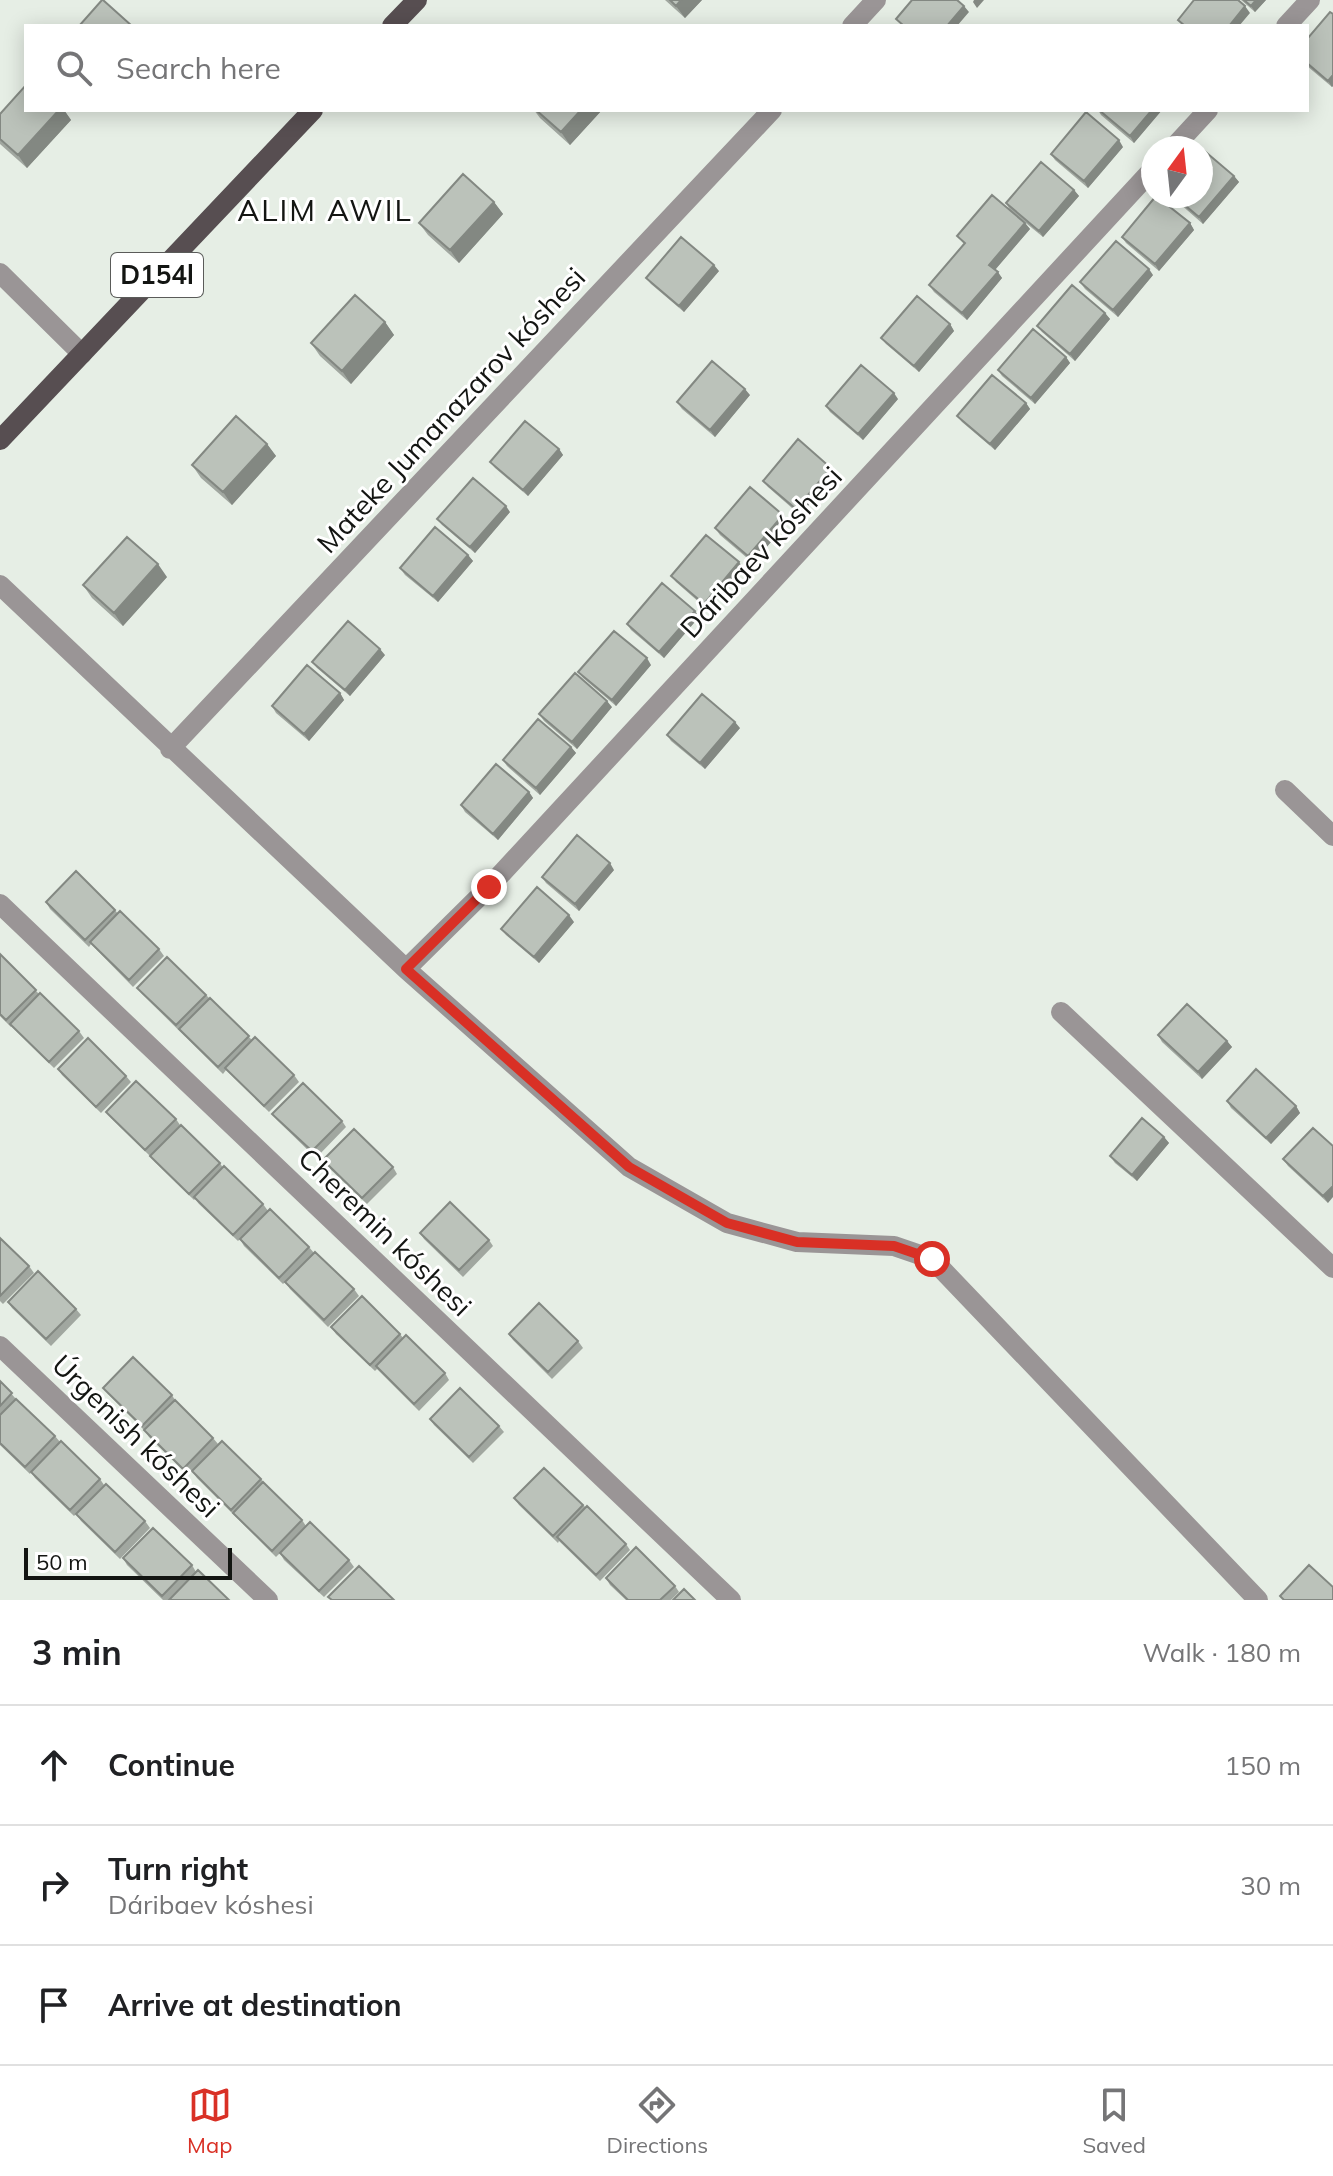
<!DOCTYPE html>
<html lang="en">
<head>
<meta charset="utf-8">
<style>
	:root { --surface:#fff; --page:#f6f6f6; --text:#202124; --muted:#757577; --line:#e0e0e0; --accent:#d93025 }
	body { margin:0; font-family:Mulish,sans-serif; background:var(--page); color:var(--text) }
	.compass { position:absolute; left:1141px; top:136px; width:72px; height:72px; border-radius:50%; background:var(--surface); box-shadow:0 4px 20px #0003; rotate:15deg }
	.scale { position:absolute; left:24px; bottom:20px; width:208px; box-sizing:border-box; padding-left:8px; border:4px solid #131512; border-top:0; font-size:22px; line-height:28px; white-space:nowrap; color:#131512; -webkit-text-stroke:6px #fff; paint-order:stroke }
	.stop { position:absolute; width:24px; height:24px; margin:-18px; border:6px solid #d93025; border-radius:50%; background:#fff }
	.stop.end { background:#d93025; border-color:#fff; box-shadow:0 2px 8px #0008 }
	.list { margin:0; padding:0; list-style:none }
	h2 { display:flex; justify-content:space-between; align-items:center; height:104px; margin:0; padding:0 32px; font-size:34px }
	h2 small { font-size:26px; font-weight:400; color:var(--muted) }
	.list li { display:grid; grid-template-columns:52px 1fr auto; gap:24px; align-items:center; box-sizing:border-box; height:120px; padding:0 32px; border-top:2px solid var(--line) }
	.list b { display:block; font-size:30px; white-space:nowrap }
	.list p { margin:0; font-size:26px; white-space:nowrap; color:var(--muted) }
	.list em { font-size:26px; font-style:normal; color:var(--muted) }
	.icon { flex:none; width:44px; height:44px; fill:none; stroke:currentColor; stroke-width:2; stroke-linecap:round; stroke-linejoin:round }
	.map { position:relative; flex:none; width:1333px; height:1600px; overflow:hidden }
	.search { position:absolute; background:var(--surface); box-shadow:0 4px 20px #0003; left:24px; right:24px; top:24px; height:88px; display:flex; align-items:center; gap:20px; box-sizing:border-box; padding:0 28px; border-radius:0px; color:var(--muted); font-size:30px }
	.sheet { height:464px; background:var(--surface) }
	nav { display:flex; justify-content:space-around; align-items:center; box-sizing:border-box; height:112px; border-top:2px solid var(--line); background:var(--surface); font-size:22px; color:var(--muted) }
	nav a { display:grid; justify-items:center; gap:4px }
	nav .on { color:var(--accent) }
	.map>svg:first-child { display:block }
</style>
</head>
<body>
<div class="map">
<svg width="1333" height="1600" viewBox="0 0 1333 1600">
	<rect width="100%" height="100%" fill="#e6eee5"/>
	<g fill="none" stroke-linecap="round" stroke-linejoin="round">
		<!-- minor -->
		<path stroke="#9a9596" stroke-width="20" d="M852 26 876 0
			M1286 26 1310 0
			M1173 148 1208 110
			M0 273 82 354
			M0 585 406 969 629 1167 727 1223 797 1242 894 1246 932 1259 1258 1600
			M170 749 772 110
			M1285 790 1333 836
			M0 904 731 1600
			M406 969 489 887 1153 169
			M1061 1012 1333 1268
			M0 1346 268 1600"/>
		<!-- major -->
		<path stroke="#574e51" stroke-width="20" d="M392 26 417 0
			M0 440 313 110"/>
	</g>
	<!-- wall -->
	<path fill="#a1a7a0" d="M665 0H702L685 18Z
		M1241 0H1266L1255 12Z
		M1333 14V86L1332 87 1307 66V39Z
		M26 110H64L71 120 27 168 0 144V114Z
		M534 110H602L570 145 540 118Z
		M1098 110H1162L1134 143 1101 115Z
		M1123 147 1088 188 1055 160 1051 154Z
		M1234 176 1239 182 1203 224 1171 196H1201Z
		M1074 190 1079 196 1043 237 1010 210 1006 203Z
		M494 202 503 214 459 263 428 235 419 223Z
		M1025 223 1030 229 995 270 1002 278 967 320 934 292 929 285 964 244 957 236Z
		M1190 223 1194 230 1159 271 1126 243 1122 237Z
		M719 271 684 312 651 284 646 278Z
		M1153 275 1118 317 1085 289 1080 282Z
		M1105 313 1110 319 1075 361 1042 332 1037 326Z
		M385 322 394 335 351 384 320 356 311 343Z
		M950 324 954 331 919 372 886 344 881 338Z
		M1066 357 1070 363 1035 404 1002 376 998 370Z
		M750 395 715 437 682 409 677 402Z
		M898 399 863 440 830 412 826 406Z
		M1026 403 1030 409 995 450 962 422 957 416Z
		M267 444 276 456 232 505 201 478 192 465Z
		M559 449 563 455 528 496 495 468 490 462Z
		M836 474 800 515 768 487 763 481Z
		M510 512 475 553 442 525 437 519Z
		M788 522 753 563 720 535 715 528Z
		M468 555 473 561 438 602 405 575 400 568Z
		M744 569 708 610 676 582 671 576Z
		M167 577 123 626 92 598 83 585Z
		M699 617 664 658 631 630 627 624Z
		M385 655 350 696 317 668 312 662Z
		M651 665 616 706 583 678 578 672Z
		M340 693 344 700 309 741 276 713 272 706Z
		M612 707 577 749 544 721 539 714Z
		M740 728 705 769 671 741 667 735Z
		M571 747 576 753 540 795 507 766 503 760Z
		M529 792 533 798 498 840 465 812 461 805Z
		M614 870 579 911 546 883 542 877Z
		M46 902 115 910 118 914 159 949 164 956 133 987 91 944 89 947 50 909Z
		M574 922 539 963 506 935 501 929Z
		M0 954 39 994 79 1031 84 1038 54 1068 11 1026V1027L0 1016Z
		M137 988 206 995 252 1040 294 1075 299 1082 269 1112 226 1070 223 1074 142 994Z
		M1158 1035 1227 1041 1232 1047 1202 1079 1162 1042Z
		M58 1069 126 1076 131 1082 101 1113 62 1075Z
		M1227 1101 1296 1106 1300 1113 1271 1144 1231 1108Z
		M106 1112 176 1119 180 1125 150 1156 111 1118Z
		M272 1114 342 1121 346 1127 316 1158 277 1120Z
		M1313 1128 1328 1203 1288 1166 1283 1159Z
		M1164 1137 1169 1143 1137 1181 1115 1163 1110 1156Z
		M150 1156 220 1163 223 1168 263 1204 268 1211 238 1241 199 1204 195 1199 194 1200 155 1162Z
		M323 1160 393 1167 397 1174 367 1204 328 1167Z
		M420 1233 489 1240 493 1246 463 1277 424 1239Z
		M0 1238 29 1266 34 1273 3 1304 0 1301Z
		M240 1239 309 1247 314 1253 283 1284 244 1246Z
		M285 1282 354 1289 359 1296 328 1327 290 1289Z
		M8 1302 76 1309 81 1315 51 1346 12 1308Z
		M331 1327 400 1334 403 1338 445 1373 449 1380 419 1411 377 1369 375 1371 336 1334Z
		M509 1334 578 1341 583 1348 552 1379 513 1340Z
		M0 1381 16 1399 55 1436 60 1442 100 1479 104 1485 74 1516 35 1478 31 1472 30 1474 0 1445Z
		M103 1388 172 1395 176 1402 213 1438 218 1444 188 1475 149 1437 145 1431 108 1394Z
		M430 1419 499 1426 504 1432 473 1463 434 1425Z
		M192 1471 261 1479 265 1484 302 1520 306 1526 349 1560 354 1567 324 1597 284 1560 280 1553 276 1557 197 1478Z
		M514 1498 583 1505 626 1544 630 1550 600 1581 559 1541 558 1543 519 1505Z
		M76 1514 145 1521 150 1528 120 1559 81 1521Z
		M123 1558 192 1565 196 1572 169 1600H163L127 1565Z
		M606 1578 675 1586 679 1592 671 1600H626L610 1585Z"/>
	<!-- shaded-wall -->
	<path fill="#838882" d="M681 0H702L685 18 676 6Z
		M974 0H984L977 8 973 2Z
		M1256 0H1266L1255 12 1251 6Z
		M964 6 969 12 957 26H947Z
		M1245 6 1250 13 1239 26H1229Z
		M1333 75V86L1332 87 1328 81Z
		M59 110H64L71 120 27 168 18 155Z
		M581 110H602L570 145 561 132Z
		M1152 110H1162L1134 143 1130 136Z
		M1119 140 1123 147 1088 188 1084 181Z
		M1234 176 1239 182 1203 224 1199 217Z
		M1074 190 1079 196 1043 237 1039 231Z
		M494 202 503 214 459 263 450 250Z
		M1025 223 1030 229 994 271 989 265Z
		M1190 223 1194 230 1159 271 1155 264Z
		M714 265 719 271 684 312 679 306Z
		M1149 269 1153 275 1118 317 1113 310Z
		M998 272 1002 278 967 320 962 313Z
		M1105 313 1110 319 1075 361 1070 354Z
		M385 322 394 335 351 384 342 371Z
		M950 324 954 331 919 372 914 366Z
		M1066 357 1070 363 1035 404 1031 398Z
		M745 389 750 395 715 437 710 430Z
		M894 393 898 399 863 440 858 434Z
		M1026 403 1030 409 995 450 990 444Z
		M267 444 276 456 232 505 223 492Z
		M559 449 563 455 528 496 523 490Z
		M831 468 836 474 800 515 796 509Z
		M506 506 510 512 475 553 470 547Z
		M783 515 788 522 753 563 748 556Z
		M468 555 473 561 438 602 433 596Z
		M739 562 744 569 708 610 704 604Z
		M158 564 167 577 123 626 114 613Z
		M695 611 699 617 664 658 659 652Z
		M380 649 385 655 350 696 345 690Z
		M647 658 651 665 616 706 612 700Z
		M340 693 344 700 309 741 304 734Z
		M607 701 612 707 577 749 572 742Z
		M735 722 740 728 705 769 700 763Z
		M571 747 576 753 540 795 536 788Z
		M529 792 533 798 498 840 493 834Z
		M610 863 614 870 579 911 575 904Z
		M569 915 574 922 539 963 534 957Z
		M1227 1041 1232 1047 1202 1079 1198 1072Z
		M1296 1106 1300 1113 1271 1144 1266 1138Z
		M1164 1137 1169 1143 1137 1181 1132 1175Z
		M1333 1186V1197L1328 1203 1323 1196Z"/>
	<!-- building -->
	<path fill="#bbc2ba" stroke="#838882" stroke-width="2" d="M102 0H103L132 26H79Z
		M670 0H681L676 6Z
		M912 0H957L964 6 947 26H904L896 19Z
		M1194 0H1238L1245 6 1229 26H1185L1178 20Z
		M1244 0H1256L1251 6Z
		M1330 12 1333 14V75L1328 81 1307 63V39Z
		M26 85V110H59L18 155 0 139V114Z
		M536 110H581L561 132Z
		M1099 110H1152L1130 136Z
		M1086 112 1119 140 1084 181 1051 154Z
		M1201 148 1234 176 1199 217 1174 196H1201Z
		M1041 162 1074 190 1039 231 1006 203Z
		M463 174 494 202 450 250 419 223Z
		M992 195 1025 223 989 265 998 272 962 313 929 285 965 243 957 236Z
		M1156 196 1190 223 1155 264 1122 237Z
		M681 237 714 265 679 306 646 278Z
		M1116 241 1149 269 1113 310 1080 282Z
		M1072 285 1105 313 1070 354 1037 326Z
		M355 295 385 322 342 371 311 343Z
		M917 296 950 324 914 366 881 338Z
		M1033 329 1066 357 1031 398 998 370Z
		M712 361 745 389 710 430 677 402Z
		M861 365 894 393 858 434 826 406Z
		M992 375 1026 403 990 444 957 416Z
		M236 416 267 444 223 492 192 465Z
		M525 421 559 449 523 490 490 462Z
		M798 439 831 468 796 509 763 481Z
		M473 478 506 506 470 547 437 519Z
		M750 487 783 515 748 556 715 528Z
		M435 527 468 555 433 596 400 568Z
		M706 535 739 562 704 604 671 576Z
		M127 537 158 564 114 613 83 585Z
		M662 583 695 611 659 652 627 624Z
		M348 621 380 649 345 690 312 662Z
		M614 631 647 658 612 700 578 672Z
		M307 665 340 693 304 734 272 706Z
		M575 673 607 701 572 742 539 714Z
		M702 694 735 722 700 763 667 735Z
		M538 719 571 747 536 788 503 760Z
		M496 764 529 792 493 834 461 805Z
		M577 835 610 863 575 904 542 877Z
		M76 871 115 910 85 940 46 902Z
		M537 887 569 915 534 957 501 929Z
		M120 911 159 949 129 980 90 942Z
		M0 954 36 990 6 1020 0 1014Z
		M167 957 206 995 176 1025 137 988Z
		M40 993 79 1031 49 1062 10 1024Z
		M210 998 249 1036 218 1067 179 1029Z
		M1187 1004 1227 1041 1198 1072 1158 1035Z
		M255 1037 294 1075 264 1106 225 1068Z
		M88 1038 126 1076 96 1107 58 1069Z
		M1256 1069 1296 1106 1266 1138 1227 1101Z
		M136 1081 176 1119 145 1150 106 1112Z
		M303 1083 342 1121 312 1151 272 1114Z
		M1142 1118 1164 1137 1132 1175 1110 1156Z
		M181 1125 220 1163 189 1194 150 1156Z
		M1313 1128 1333 1146V1186L1323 1196 1283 1159Z
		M354 1129 393 1167 362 1198 323 1160Z
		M224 1166 263 1204 233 1235 194 1197Z
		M450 1202 489 1240 459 1270 420 1233Z
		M270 1209 309 1247 279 1278 240 1239Z
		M0 1238 29 1266 0 1296Z
		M315 1252 354 1289 324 1320 285 1282Z
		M38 1271 76 1309 46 1339 8 1302Z
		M362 1296 400 1334 370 1365 331 1327Z
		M539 1303 578 1341 548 1372 509 1334Z
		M406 1335 445 1373 414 1404 376 1366Z
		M133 1357 172 1395 142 1426 103 1388Z
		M0 1381 12 1393 0 1406Z
		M460 1388 499 1426 469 1457 430 1419Z
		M16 1399 55 1436 25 1467 0 1443V1415Z
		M175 1400 213 1438 183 1469 144 1430Z
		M61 1441 100 1479 70 1510 31 1472Z
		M222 1441 261 1479 231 1510 192 1471Z
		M544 1468 583 1505 553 1536 514 1498Z
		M263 1482 302 1520 272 1551 233 1513Z
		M106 1484 145 1521 115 1552 76 1514Z
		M587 1506 626 1544 596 1575 557 1537Z
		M310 1522 349 1560 319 1591 280 1553Z
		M153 1528 192 1565 162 1596 123 1558Z
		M636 1547 675 1586 660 1600H628L606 1578Z
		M1309 1565 1333 1587V1600H1284L1280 1596Z
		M359 1566 394 1600H332L328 1597Z
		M198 1570 229 1600H169Z
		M684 1589 695 1600H673Z"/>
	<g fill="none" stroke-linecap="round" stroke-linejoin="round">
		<!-- route -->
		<path stroke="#d93025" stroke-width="10" d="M489 887 406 969 629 1167 727 1223 797 1242 894 1246 932 1259"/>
	</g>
	<g text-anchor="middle" stroke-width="6" stroke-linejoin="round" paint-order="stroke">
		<!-- shield labels -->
		<rect fill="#fff" stroke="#5a5b59" stroke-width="2" x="111" y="253" width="92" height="44" rx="6"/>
		<g font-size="26" font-weight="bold" fill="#131512">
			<text x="157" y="284">D154l</text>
		</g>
		<!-- street labels -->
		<g font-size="28" fill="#131512" stroke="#fff">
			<text transform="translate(451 410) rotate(-47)" y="10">Mateke Jumanazarov kóshesi</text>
			<text transform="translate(761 552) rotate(-47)" y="10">Dáribaev kóshesi</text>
			<text transform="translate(385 1232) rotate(44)" y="10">Cheremin kóshesi</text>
			<text transform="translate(136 1436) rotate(44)" y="10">Úrgenish kóshesi</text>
		</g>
		<!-- neighbourhood labels -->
		<g font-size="30" letter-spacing="2" fill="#131512" stroke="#fff">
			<text x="325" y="221">ALIM AWIL</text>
		</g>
	</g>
</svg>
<svg class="compass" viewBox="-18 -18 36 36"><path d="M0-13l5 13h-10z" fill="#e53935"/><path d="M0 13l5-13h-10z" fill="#757577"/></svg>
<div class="scale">50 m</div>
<div class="stop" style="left:932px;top:1259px"></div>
<div class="stop end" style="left:489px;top:887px"></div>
<div class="search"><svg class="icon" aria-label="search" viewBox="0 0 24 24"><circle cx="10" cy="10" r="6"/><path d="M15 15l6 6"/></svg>Search here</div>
</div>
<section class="sheet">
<h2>3 min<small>Walk · 180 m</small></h2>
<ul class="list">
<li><svg class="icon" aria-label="ahead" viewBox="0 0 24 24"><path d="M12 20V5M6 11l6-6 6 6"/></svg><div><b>Continue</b></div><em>150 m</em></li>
<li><svg class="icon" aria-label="right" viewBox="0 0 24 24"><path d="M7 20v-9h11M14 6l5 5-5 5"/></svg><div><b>Turn right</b><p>Dáribaev kóshesi</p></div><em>30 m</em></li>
<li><svg class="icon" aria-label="arrive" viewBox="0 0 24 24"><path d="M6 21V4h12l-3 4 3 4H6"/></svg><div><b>Arrive at destination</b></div></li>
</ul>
</section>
<nav>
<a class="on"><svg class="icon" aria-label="map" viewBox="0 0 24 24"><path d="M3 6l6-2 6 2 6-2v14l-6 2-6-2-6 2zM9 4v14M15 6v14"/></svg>Map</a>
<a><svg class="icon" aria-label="directions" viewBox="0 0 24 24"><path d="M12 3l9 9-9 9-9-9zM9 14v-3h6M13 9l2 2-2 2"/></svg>Directions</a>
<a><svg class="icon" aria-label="saved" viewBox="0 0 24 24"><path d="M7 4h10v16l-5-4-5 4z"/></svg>Saved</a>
</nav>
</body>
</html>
